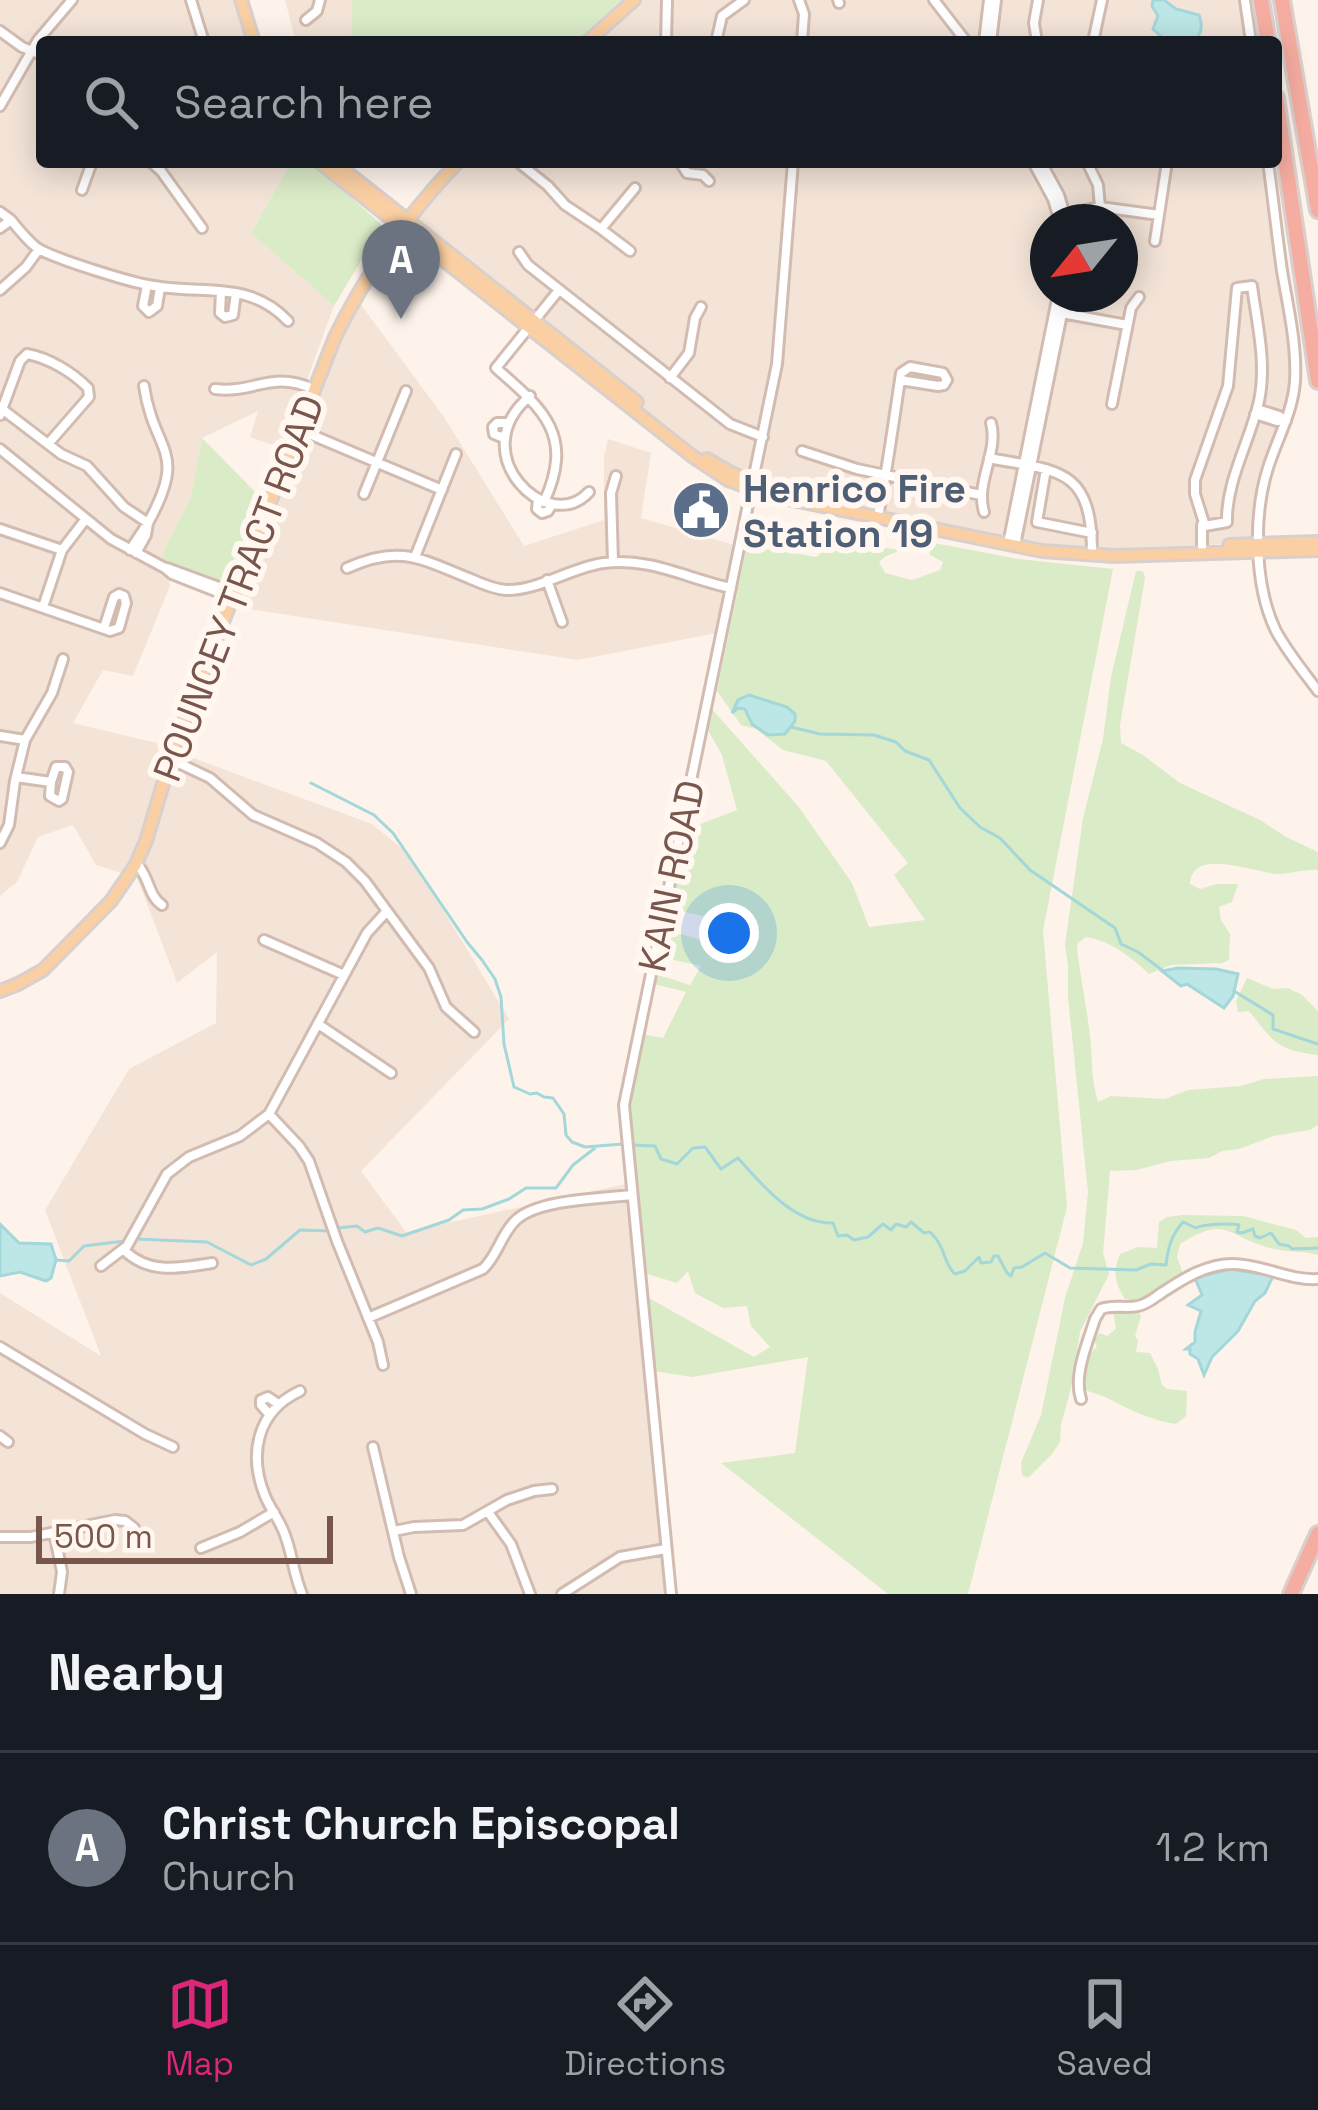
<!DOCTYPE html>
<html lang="en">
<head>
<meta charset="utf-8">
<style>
	:root { --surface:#171b24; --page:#20242c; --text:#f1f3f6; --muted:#9ea1a6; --line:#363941; --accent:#db2777 }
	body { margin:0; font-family:"Space Grotesk",sans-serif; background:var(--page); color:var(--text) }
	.compass { position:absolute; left:1030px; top:204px; width:108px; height:108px; border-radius:50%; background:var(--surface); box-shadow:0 6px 30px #0003; rotate:240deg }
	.scale { position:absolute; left:36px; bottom:30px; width:297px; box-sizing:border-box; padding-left:12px; border:6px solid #78564c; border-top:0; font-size:33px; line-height:42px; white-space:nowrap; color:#78564c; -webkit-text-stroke:9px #fff7f0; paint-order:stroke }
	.you { position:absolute; left:729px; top:933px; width:42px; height:42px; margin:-30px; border:9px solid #fff; border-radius:50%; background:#1a73e8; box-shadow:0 0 0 18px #1a73e833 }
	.badge { display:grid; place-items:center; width:78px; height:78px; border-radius:50%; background:var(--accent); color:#fff; font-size:39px; font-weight:700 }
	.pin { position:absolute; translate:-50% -99px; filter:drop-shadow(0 3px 6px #0008) }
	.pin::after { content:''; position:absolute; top:63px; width:42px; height:36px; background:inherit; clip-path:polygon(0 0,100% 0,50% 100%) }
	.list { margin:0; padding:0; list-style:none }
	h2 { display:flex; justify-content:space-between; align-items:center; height:156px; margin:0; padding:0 48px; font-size:51px }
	h2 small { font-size:39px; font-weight:400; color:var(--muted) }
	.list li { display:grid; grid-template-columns:78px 1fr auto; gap:36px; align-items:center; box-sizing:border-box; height:192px; padding:0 48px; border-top:3px solid var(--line) }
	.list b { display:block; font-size:45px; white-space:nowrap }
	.list p { margin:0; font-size:39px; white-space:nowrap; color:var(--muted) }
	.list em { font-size:39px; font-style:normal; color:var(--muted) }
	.icon { flex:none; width:66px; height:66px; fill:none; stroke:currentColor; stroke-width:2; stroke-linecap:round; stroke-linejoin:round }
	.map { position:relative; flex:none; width:1318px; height:1594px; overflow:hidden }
	.search { position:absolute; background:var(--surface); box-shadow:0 6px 30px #0003; left:36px; right:36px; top:36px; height:132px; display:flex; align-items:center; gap:30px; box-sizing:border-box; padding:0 42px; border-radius:12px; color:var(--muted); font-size:45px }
	.sheet { height:348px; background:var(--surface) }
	nav { display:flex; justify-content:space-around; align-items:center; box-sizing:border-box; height:168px; border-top:3px solid var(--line); background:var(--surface); font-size:33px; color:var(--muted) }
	nav a { display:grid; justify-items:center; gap:6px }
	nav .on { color:var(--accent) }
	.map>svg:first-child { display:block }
</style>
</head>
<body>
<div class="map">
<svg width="1318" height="1594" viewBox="0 0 1318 1594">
	<rect width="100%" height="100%" fill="#fdf3ea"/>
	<!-- residential -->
	<path fill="#f4e4d8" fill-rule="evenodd" d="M0 0H233L247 42H42V162H291L251 233 334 306 282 448 250 437 258 411 202 438 191 497 163 552 170 586 133 676 103 670 73 723 169 746 134 860 121 873 96 865 73 825 38 837 17 882 0 896Z
		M285 0H352L351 42H296Z
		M631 0H1243L1249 42H585Z
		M459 162H1266L1293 351V384L1289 408 1262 489 1260 543 1100 549 1056 546 763 487 711 463 407 223ZM1048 222H1120V294H1048Z
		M356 298 444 417 524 546 604 520V456L608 439 651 453 641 518 738 546 722 632 578 660 229 606Z
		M177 752 372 824 410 855 509 1019 361 1171 406 1232 625 1184 636 1271 667 1594H0V1293L101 1356 45 1210 129 1069 216 1023 217 952 177 983 135 872Z"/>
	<!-- green -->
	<path fill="#daebc7" d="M352 0H622L576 42H351Z
		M291 162H311L382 225 334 306 251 233Z
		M202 438 266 503 231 585 225 586 164 560 163 552 191 497Z
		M834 542 901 550 886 556 879 562 885 573 912 580 940 570 943 562 930 555 929 542 1018 559 1113 569 1043 931 1067 1207 968 1594H888L721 1463 795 1453 808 1357 692 1377 654 1371 647 1297 754 1357 770 1347 751 1326 747 1306 723 1308 695 1293 688 1271 677 1283 644 1273 634 1166 630 1088 642 1034 663 1038 686 992 654 984 656 974 690 985 701 966 660 957 666 930 712 943 730 922 671 909 687 829 737 810 722 755 708 730 711 708 798 806 852 883 869 927 925 920 894 875 908 863 826 761 783 750 756 729 741 725 717 691 747 545 816 557Z
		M1136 571H1143L1145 578 1120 725 1121 743 1143 755 1180 783 1260 820 1286 837 1318 852V870C1304 869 1292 874 1278 874 1255 873 1192 846 1190 884L1200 889 1217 884H1238L1232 902 1219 907 1221 920 1230 934 1229 960 1223 963 1171 965 1149 974C1131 957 1111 941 1086 937L1078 943 1077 949C1081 981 1088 1013 1091 1045 1092 1065 1092 1082 1098 1102L1111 1096 1165 1099 1188 1090 1241 1086 1264 1079 1318 1076V1125L1310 1130 1273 1136 1239 1149 1222 1151 1209 1158 1171 1161 1136 1170 1110 1171 1103 1253 1109 1274 1080 1332 1071 1388 1061 1425 1060 1442 1052 1454 1028 1478 1022 1475 1021 1463 1041 1415 1065 1298 1083 1243 1088 1192 1068 997V965L1065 945 1083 818 1103 739 1111 677Z
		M1247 978 1273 989 1288 988 1302 995 1318 1011V1055C1276 1050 1274 1042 1249 1011L1238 1012 1236 1001Z
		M1183 1215 1243 1216 1296 1230 1306 1238 1318 1237V1255C1303 1250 1286 1253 1270 1248 1226 1236 1227 1214 1180 1244L1177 1257 1183 1273 1137 1301 1125 1299C1115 1283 1112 1272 1120 1254L1138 1247 1157 1248 1159 1222 1167 1217Z
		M1122 1308 1138 1312 1141 1316 1135 1336 1138 1341 1136 1352 1150 1353 1158 1369 1162 1385 1167 1389 1187 1391 1186 1416 1176 1424C1154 1421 1130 1410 1111 1400 1103 1395 1092 1393 1083 1389 1081 1378 1087 1354 1097 1347L1094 1340 1099 1333 1107 1336 1116 1329 1113 1311Z"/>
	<!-- water -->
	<path fill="#bde6e7" stroke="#a3d7d9" stroke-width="3" d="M1153 0H1164L1176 9 1199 15C1203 26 1202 34 1193 42H1167L1153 29 1158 16 1152 6Z
		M749 695 787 707 795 714V721L785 734 768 735 752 724 745 709 738 708 732 713 738 700Z
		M1178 968 1216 969 1238 974 1233 996 1224 1008 1187 984 1181 986 1162 971Z
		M0 1224 19 1243 51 1244 56 1260 51 1278 46 1281 20 1272 0 1276Z
		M1230 1269 1273 1276 1265 1293 1255 1301 1238 1331 1212 1357 1204 1375 1198 1359 1190 1354V1349H1186L1195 1342V1332L1201 1311 1188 1305 1202 1295 1195 1278Z"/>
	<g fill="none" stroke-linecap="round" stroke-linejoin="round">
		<!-- stream -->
		<path stroke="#a3d7d9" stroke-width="3" d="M791 727 820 734 874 735 896 742 905 751 929 760 960 808 980 827 1000 838 1030 870 1115 928 1121 944 1138 952 1162 970
			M311 783 374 815 393 833 467 942 482 960 495 979 501 997 504 1044 514 1087 530 1094 537 1093 544 1097 553 1098 564 1114 566 1135 572 1142 585 1147 623 1144
			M1234 991 1273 1015V1029L1318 1044
			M631 1145 655 1146 661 1159 677 1164 693 1148 705 1147 721 1169 738 1158C762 1185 794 1224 833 1223L838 1236 847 1235 854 1240 868 1237 883 1224 891 1230 896 1224 906 1227 911 1222 924 1233 930 1232C947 1248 942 1262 955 1274L965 1271 979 1257 981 1263 991 1262 994 1256H998L1007 1273 1011 1276 1014 1268 1022 1267 1045 1253 1070 1268 1136 1270 1151 1264 1166 1265C1168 1247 1171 1236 1183 1222L1196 1228C1203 1224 1231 1223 1239 1225L1237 1232 1242 1233 1253 1229 1255 1236 1260 1238 1271 1233 1279 1244 1289 1246 1292 1249 1318 1248
			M338 1228 357 1226 365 1232 378 1228 402 1236 449 1220 463 1210 482 1209 509 1199 526 1188H556L573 1165 595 1148
			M136 1239 207 1242 251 1265 266 1259 300 1230 330 1231
			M56 1260 69 1261 84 1246 125 1241"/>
		<!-- minor casing -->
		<g stroke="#d2bcb1" stroke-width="14">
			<path id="minor" d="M191 0 204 42
				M799 0 804 14 802 42
				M838 0 839 3
				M934 0 965 40
				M1245 0 1251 42
				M306 20 317 11 320 0
				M0 31 22 47 42 55
				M666 42 667 0
				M716 42 722 16 744 0
				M984 42 989 0
				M991 42 996 0
				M1037 42 1034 23 1038 0
				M1093 42 1102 0
				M0 106 38 40 72 0
				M151 162 161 171 202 228
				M518 162 548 186 565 205 601 229 635 188
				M680 162 687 173 703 175 709 181
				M1033 162 1053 199 1060 222
				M1041 162 1059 195 1067 222
				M1087 162 1098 185 1100 207
				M1268 162C1273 198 1277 235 1282 271 1288 307 1297 344 1295 381 1293 412 1277 439 1268 468 1253 515 1254 586 1276 631 1288 653 1303 671 1318 691
				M82 190 92 162
				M0 212 11 220 0 228
				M1065 214 1100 207 1159 215
				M11 220C19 230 27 240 37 248 55 259 132 283 154 286 205 295 249 280 288 321
				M601 229 630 251
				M1155 241 1167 162
				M519 252 528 265 730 424 763 437
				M147 285 143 306 149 312 157 306 160 288
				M1252 286C1257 324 1267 363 1259 401 1250 441 1226 481 1227 522L1205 526 1195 494V480L1228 386 1237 288Z
				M0 290 26 267 39 249
				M221 292 220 313 225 317 233 315 236 293
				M1062 313 1127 325
				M670 378 689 353 695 318 701 307
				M215 389C254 394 271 370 313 389
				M530 396C462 453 548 537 589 492
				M1112 404 1131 308 1139 297
				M2 409 61 454 87 466 124 507 148 523C189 449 154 454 144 386
				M1257 409 1279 416 1286 421
				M1255 414 1277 421 1281 420
				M0 415 20 361 27 354C49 358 72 372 88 388L89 397 48 444
				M300 430 442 490
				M504 438 494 434 493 427 497 423H507
				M0 449 111 539 165 568 172 574 233 598
				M802 451 857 469 981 495
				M989 458C1057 471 1091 467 1092 549
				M1046 469 1037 522 1092 533
				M364 494 406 391
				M538 499 537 509 542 513 548 511 552 504
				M544 502C575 435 543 409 496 368L559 290
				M879 511C888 465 894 419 901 373L910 367 943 373 947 380 944 385 938 386 900 380
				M984 512C975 482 999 452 991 423
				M0 529 62 550
				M1008 544 1058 294
				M1015 545 1066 294
				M1202 546V525
				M130 550 148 523 146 535 136 553
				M415 557 456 454
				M613 562 611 493 616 476
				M167 568 235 593
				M347 568C400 544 421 559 471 579 482 584 494 589 506 590 539 591 571 567 604 563 650 557 688 579 731 588
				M547 580 562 622
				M0 593 110 631 119 628 126 603 124 596 119 594 114 597 104 628
				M43 607 62 550 85 520
				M0 736 25 740
				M170 759 210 778 253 815 317 843 346 862 365 881 429 968 446 1007 474 1032
				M16 777 51 782 50 796 59 801 62 799 68 772 65 767H56L51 782
				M0 843 9 825 15 781 25 740 52 693 63 659
				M136 863C149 875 148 896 162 905
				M264 940 344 975
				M318 1024 391 1073
				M269 1114 299 1146 309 1161 337 1241 378 1342 383 1365
				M124 1250C149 1275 180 1268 212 1263
				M101 1266 127 1246 167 1174 189 1157 240 1136 269 1114 367 933 387 911
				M368 1318 483 1269C498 1255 501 1234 516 1220 539 1199 600 1199 631 1195
				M0 1347 145 1434 173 1447
				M300 1391C257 1411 248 1454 265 1496 270 1508 278 1518 283 1530 292 1550 293 1573 302 1594
				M1081 1399C1073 1375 1088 1342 1095 1319L1101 1309C1114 1304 1124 1309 1138 1306 1148 1304 1155 1297 1163 1292 1184 1278 1207 1264 1233 1264 1262 1264 1289 1281 1318 1279
				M269 1414 261 1405V1400L268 1397 278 1404
				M0 1436 8 1442
				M373 1447 399 1557 411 1594
				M488 1512 511 1544 530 1594
				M394 1531 414 1527 463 1525 507 1500 534 1491 552 1489
				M54 1532 62 1572 59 1594
				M0 1537H31L115 1520 125 1521 134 1528
				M201 1548 240 1532 274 1512
				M562 1594 620 1557 666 1549
				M671 1594 624 1105 777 364 793 162"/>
		</g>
		<!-- major casing -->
		<g stroke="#d9d0cd" stroke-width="16">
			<path id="major" d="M241 0 254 42
				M587 42 634 0
				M319 162 692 456 728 480 769 495 1042 551 1114 556 1318 550
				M334 162 637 402
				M707 459 731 473 766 487
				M1229 545 1318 542
				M0 991 18 984 43 970 111 901 135 866 146 841 175 744 335 337C367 272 408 214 458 162"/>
		</g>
		<!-- highway casing -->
		<g stroke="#d9d0cd" stroke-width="20">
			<path id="highway" d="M1261 0 1268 42
				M1282 0 1318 210
				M1276 98 1318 381
				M1291 1594 1318 1534"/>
		</g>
		<!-- minor -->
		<use href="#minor" stroke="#fff" stroke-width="8"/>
		<!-- major -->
		<use href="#major" stroke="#facfa3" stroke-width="10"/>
		<!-- highway -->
		<use href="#highway" stroke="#f6ada1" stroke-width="14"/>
	</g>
	<!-- icons -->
	<defs>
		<g id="civic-disc" transform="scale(3)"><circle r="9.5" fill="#5c6f8a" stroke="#fff7f0"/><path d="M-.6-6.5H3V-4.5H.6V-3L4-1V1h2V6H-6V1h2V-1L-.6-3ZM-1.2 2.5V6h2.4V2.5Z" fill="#fff"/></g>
	</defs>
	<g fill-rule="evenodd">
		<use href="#civic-disc" x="701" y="510"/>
	</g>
	<g text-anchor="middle" stroke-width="12" stroke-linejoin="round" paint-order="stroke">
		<!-- service labels -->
		<g font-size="39" font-weight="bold" fill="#4e5e75" stroke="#fff7f0" text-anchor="start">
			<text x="743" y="502">Henrico Fire<tspan x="743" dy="45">Station 19</tspan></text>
		</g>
		<!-- street labels -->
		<g font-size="39" fill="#78564c" stroke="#fff7f0">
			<text transform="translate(238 588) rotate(-69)" y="14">POUNCEY TRACT ROAD</text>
			<text transform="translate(671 876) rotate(-78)" y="14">KAIN ROAD</text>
		</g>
	</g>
</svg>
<svg class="compass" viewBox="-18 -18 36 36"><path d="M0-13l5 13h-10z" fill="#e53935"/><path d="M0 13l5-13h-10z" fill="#9ea1a6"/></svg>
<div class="scale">500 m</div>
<div class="you"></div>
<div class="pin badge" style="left:401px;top:319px;background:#6b7280">A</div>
<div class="search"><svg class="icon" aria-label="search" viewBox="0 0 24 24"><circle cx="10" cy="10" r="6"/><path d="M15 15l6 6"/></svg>Search here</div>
</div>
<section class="sheet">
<h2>Nearby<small></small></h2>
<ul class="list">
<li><span class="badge" style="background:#6b7280">A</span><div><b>Christ Church Episcopal</b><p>Church</p></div><em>1.2 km</em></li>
</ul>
</section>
<nav>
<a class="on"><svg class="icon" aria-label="map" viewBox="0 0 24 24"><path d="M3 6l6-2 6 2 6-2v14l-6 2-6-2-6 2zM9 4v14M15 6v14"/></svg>Map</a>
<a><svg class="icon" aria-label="directions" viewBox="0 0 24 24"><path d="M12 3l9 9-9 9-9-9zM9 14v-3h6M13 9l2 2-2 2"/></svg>Directions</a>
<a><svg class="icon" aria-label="saved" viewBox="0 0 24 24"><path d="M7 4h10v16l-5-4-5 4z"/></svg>Saved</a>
</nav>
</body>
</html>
